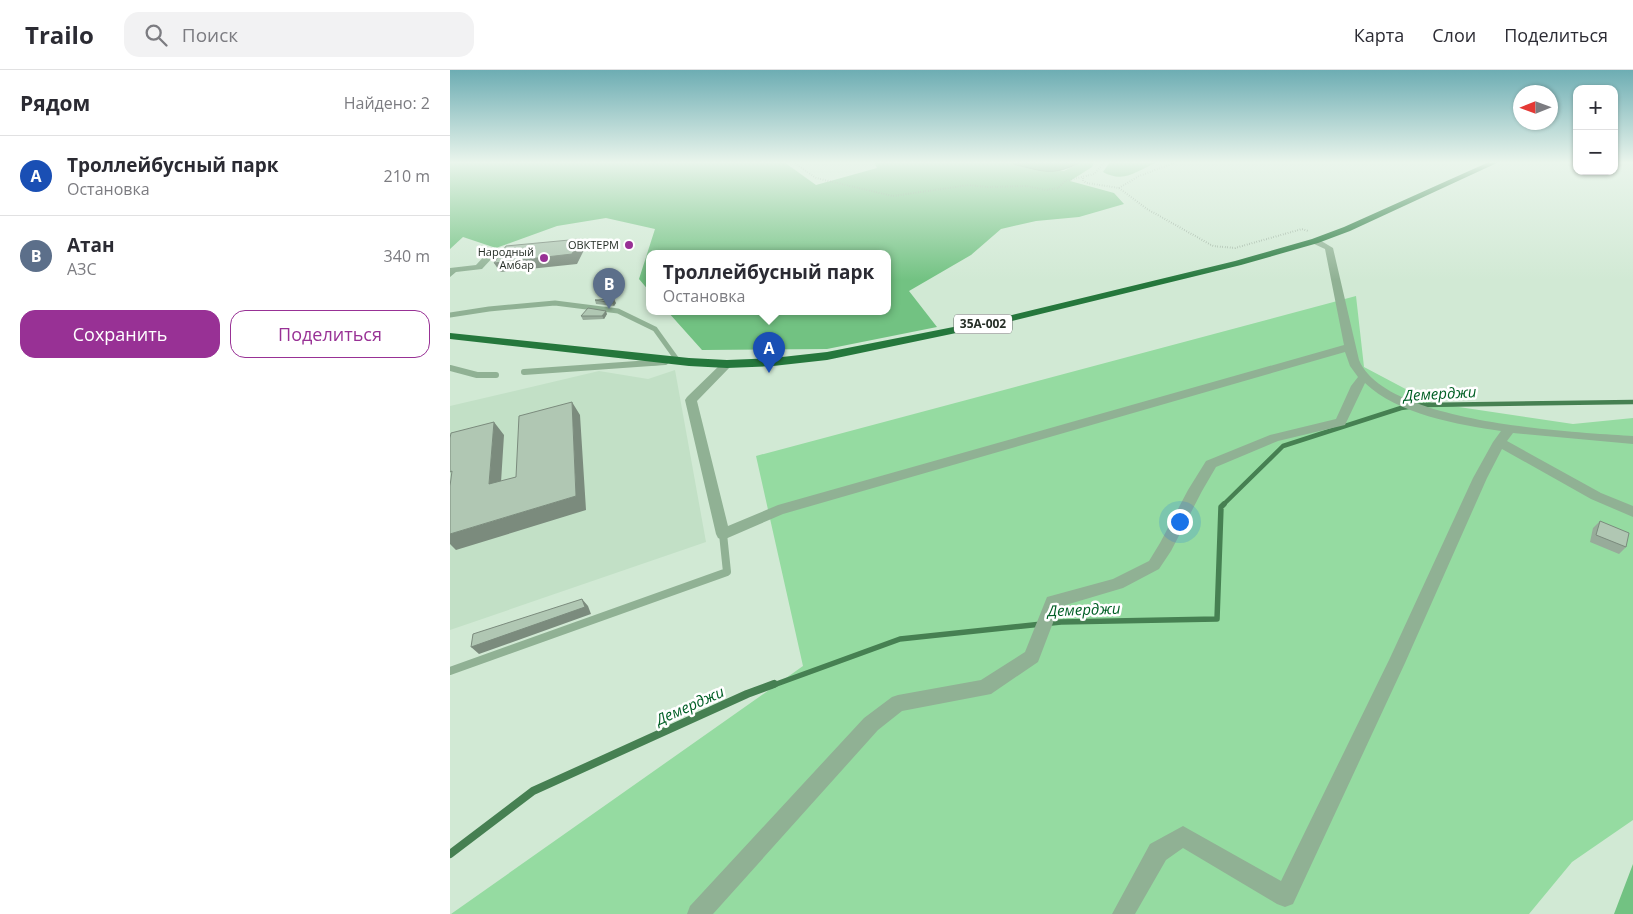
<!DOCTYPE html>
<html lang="ru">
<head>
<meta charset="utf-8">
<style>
	:root { --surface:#fff; --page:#f2f2f3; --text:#2b2b33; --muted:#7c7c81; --line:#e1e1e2; --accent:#983195 }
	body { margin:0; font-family:"Open Sans",sans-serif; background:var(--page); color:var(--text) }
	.controls { position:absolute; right:15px; top:15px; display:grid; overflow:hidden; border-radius:10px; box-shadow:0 1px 4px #0004 }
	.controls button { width:45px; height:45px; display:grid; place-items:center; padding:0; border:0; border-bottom:1px solid var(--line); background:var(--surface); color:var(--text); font:25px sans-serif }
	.compass { position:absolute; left:1063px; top:15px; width:45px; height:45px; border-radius:50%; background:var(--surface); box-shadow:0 1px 4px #0004; rotate:269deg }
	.you { position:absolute; left:729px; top:451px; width:18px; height:18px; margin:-12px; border:4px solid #fff; border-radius:50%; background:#1a73e8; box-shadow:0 0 0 8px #1a73e833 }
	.badge { display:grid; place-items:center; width:32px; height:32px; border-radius:50%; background:var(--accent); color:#fff; font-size:16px; font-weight:700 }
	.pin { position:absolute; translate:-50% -41px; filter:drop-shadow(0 1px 2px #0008) }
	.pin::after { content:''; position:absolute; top:26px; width:18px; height:15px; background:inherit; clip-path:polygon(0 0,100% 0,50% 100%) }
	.popup { position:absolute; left:196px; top:180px; width:245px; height:65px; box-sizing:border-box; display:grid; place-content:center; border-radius:10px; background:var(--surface); filter:drop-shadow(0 1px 4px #0005); font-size:16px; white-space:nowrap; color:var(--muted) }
	.popup b { font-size:19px; color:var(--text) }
	.popup::after { content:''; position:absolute; left:50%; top:100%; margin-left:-10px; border:10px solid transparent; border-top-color:var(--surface) }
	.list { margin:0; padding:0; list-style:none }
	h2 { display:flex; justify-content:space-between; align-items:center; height:65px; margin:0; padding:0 20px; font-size:21px }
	h2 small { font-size:16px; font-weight:400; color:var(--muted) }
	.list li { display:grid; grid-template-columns:32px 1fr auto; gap:15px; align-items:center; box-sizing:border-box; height:80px; padding:0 20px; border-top:1px solid var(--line) }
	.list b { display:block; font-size:19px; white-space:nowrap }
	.list p { margin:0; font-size:16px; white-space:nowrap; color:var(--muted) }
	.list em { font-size:16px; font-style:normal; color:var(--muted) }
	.actions { display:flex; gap:10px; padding:15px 20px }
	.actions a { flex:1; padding:11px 0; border:1px solid var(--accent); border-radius:15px; text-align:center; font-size:18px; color:var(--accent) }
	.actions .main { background:var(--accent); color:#fff }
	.icon { flex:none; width:28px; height:28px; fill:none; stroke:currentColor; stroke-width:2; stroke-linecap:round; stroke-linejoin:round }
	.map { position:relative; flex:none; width:1183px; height:844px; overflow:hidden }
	header { display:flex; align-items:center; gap:30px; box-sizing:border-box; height:70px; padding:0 25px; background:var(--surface); border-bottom:1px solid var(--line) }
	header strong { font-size:24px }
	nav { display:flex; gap:28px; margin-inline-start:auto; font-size:18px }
	.search { width:350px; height:45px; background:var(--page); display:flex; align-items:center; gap:12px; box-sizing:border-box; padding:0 18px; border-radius:15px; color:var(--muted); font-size:19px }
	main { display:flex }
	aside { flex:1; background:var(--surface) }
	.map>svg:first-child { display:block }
</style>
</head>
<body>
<header>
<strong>Trailo</strong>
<div class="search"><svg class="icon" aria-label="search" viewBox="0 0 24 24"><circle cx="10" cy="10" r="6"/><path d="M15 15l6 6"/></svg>Поиск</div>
<nav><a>Карта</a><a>Слои</a><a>Поделиться</a></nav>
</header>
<main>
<aside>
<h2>Рядом<small>Найдено: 2</small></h2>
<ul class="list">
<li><span class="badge" style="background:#1a4fb4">A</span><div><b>Троллейбусный парк</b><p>Остановка</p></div><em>210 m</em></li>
<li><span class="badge" style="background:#5c6f8a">B</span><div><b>Атан</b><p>АЗС</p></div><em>340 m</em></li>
</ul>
<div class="actions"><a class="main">Сохранить</a><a>Поделиться</a></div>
</aside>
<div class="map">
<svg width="1183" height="844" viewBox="0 0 1183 844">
	<rect width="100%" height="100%" fill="#d1e9d4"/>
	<!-- built -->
	<path fill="#c2e0c6" d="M225 300 256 472 0 560V336L149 301 198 309Z"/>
	<!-- green -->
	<path fill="#95dba1" d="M906 226 914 297 982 333 1123 354 1183 348V750L1122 792 1079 844H1L353 596 306 386Z"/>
	<!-- forest -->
	<path fill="#72c282" d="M0 92H334L366 115 427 98 424 92H571L565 93 614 101 631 92H644L642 97 620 111 664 123 674 134 629 147 586 151 551 159 521 185 459 221 487 257 377 279 252 280 218 242H438V184H200V222L189 209 205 159 156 148 107 156 46 178 13 167 0 179Z
		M660 92H708C687 100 675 114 653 102Z
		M1183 794V844H1164Z"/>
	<!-- water -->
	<path fill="#54a264" stroke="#468052" d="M571 92H631C602 107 593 101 563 94Z"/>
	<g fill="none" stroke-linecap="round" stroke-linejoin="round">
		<!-- stream-far2 -->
		<path stroke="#468052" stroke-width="4.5" d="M773 435 833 376 951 338 973 335 1183 332"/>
		<!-- stream-far1 -->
		<path stroke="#468052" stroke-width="5.5" d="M321 616 450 569 611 552 767 549 771 437 774 434"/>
		<!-- stream -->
		<path stroke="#468052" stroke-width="8" d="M0 784 83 721 297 624 324 614"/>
		<!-- path -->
		<path stroke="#839485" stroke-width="2" stroke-dasharray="0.5 2" stroke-linecap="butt" d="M343 92 366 108 443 126 519 115 537 117 576 116 596 120 608 118 615 111 644 104 655 92
			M633 108V111L637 113 669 118 697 139 763 176 785 178 852 159 858 161
			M669 118 689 106 727 92"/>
		<!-- lane-far2 -->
		<path stroke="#90b194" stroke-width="5" d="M0 245 39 239 105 233 168 241 205 259 228 291
			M203 293 215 292"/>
		<!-- lane-far1 -->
		<path stroke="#90b194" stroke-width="6" d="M0 298 27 305H46
			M74 302 215 292"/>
		<!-- lane -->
		<path stroke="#90b194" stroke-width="8" d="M0 601 277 502 273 464"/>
		<!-- street -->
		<path fill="#90b194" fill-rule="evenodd" d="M151 169 154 170V174L114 178 110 175 114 172Z
			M862 169H868L883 178 909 290C936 354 1122 362 1183 366V374L1063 363 1057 371 1151 423 1183 436V447L1141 429 1052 379 1037 408 955 593 843 834 835 837 827 834 733 778 716 790 685 844H662L700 774 733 756 831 811 940 588 1023 408 1043 372 1051 361C1009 355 947 344 915 313L895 355 828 371 766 397 752 421 721 481 709 499 673 518 609 537 588 592 541 624 452 641 428 660 263 844H237L240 836 414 648 442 627 448 625 531 610 575 582 597 527 663 509 699 491 710 473 738 420 756 391 820 365 886 349 901 316 908 307 900 296 895 282 333 444 273 470 268 468 266 464 235 330 237 327 273 292H281L283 294 281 296 247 331 278 456 328 435 894 275 875 179 862 173Z
			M70 176 73 177V181L45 185 32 199 6 202 0 207V198L26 195 39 181Z"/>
		<!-- highway -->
		<path fill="#25773c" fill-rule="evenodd" d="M1039 92H1049L900 161 868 173 791 195 554 253 377 290 323 296 277 298 239 296 0 269V263L239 288 277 290 323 288 377 282 554 247 785 191 862 169 894 157Z"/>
	</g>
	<!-- wall -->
	<path fill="#97ab9a" d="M145 230 166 233 164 236 146 234Z
		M157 244 154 249 133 250 131 246Z
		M1150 451 1176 477 1169 484 1140 472 1143 458Z"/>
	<!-- shaded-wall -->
	<path fill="#7b8b7d" d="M130 169 135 178 127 194 50 202 44 193Z
		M164 229 166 233 164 236 162 233Z
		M156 241 157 244 154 249 152 246Z
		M122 332 130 345 136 440 6 480 0 474V464L126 426Z
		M44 352 54 365 50 428 39 414Z
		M132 529 138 536 141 544 29 584 21 577Z"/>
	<!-- building -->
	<path fill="#b0c7b3" stroke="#7b8b7d" d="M130 169 122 184 44 193 56 176Z
		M164 229 162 233 145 230Z
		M138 238 156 241 152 246H131Z
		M122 332 126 426 0 464V416L2 401 0 402V368L1 363 44 352 39 414 66 407 69 346Z
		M1150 451 1179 463 1176 477 1146 465Z
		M132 529 135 537 21 577 23 564Z"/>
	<!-- sky -->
	<linearGradient id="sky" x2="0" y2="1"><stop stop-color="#6dadb3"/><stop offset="0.44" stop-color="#eaf5ec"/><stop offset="1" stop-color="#eaf5ec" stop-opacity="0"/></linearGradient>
	<rect width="1183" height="210" fill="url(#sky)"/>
	<!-- markers -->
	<g fill="#983195" stroke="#fff" stroke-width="2">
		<circle cx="179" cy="175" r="5"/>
		<circle cx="94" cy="188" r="5"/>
	</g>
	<g text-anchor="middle" stroke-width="5" stroke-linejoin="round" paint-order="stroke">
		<!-- far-poi labels -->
		<g font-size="11" fill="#262f27" stroke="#fff" text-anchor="end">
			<text x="169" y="179">ОВКТЕРМ</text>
			<text x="84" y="186">Народный<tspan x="84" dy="13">Амбар</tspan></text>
		</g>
		<!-- shield labels -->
		<rect fill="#fff" stroke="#676d68" stroke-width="1" x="504" y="244.5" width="58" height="19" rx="4"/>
		<g font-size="12" font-weight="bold" fill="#262f27">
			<text x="533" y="258">35А-002</text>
		</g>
		<!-- water labels -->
		<g font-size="15" font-style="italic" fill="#005f25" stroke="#fff">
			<text transform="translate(990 324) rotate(-3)" y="5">Демерджи</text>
			<text transform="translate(634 540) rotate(-2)" y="5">Демерджи</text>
			<text transform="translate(240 636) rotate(-24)" y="5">Демерджи</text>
		</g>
	</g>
</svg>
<div class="controls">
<button>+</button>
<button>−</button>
</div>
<svg class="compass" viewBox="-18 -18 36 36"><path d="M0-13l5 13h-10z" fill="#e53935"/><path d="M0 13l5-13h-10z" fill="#7c7c81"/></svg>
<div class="you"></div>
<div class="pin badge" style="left:319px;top:303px;background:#1a4fb4">A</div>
<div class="popup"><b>Троллейбусный парк</b>Остановка</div>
<div class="pin badge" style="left:159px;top:239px;background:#5c6f8a">B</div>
</div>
</main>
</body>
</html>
